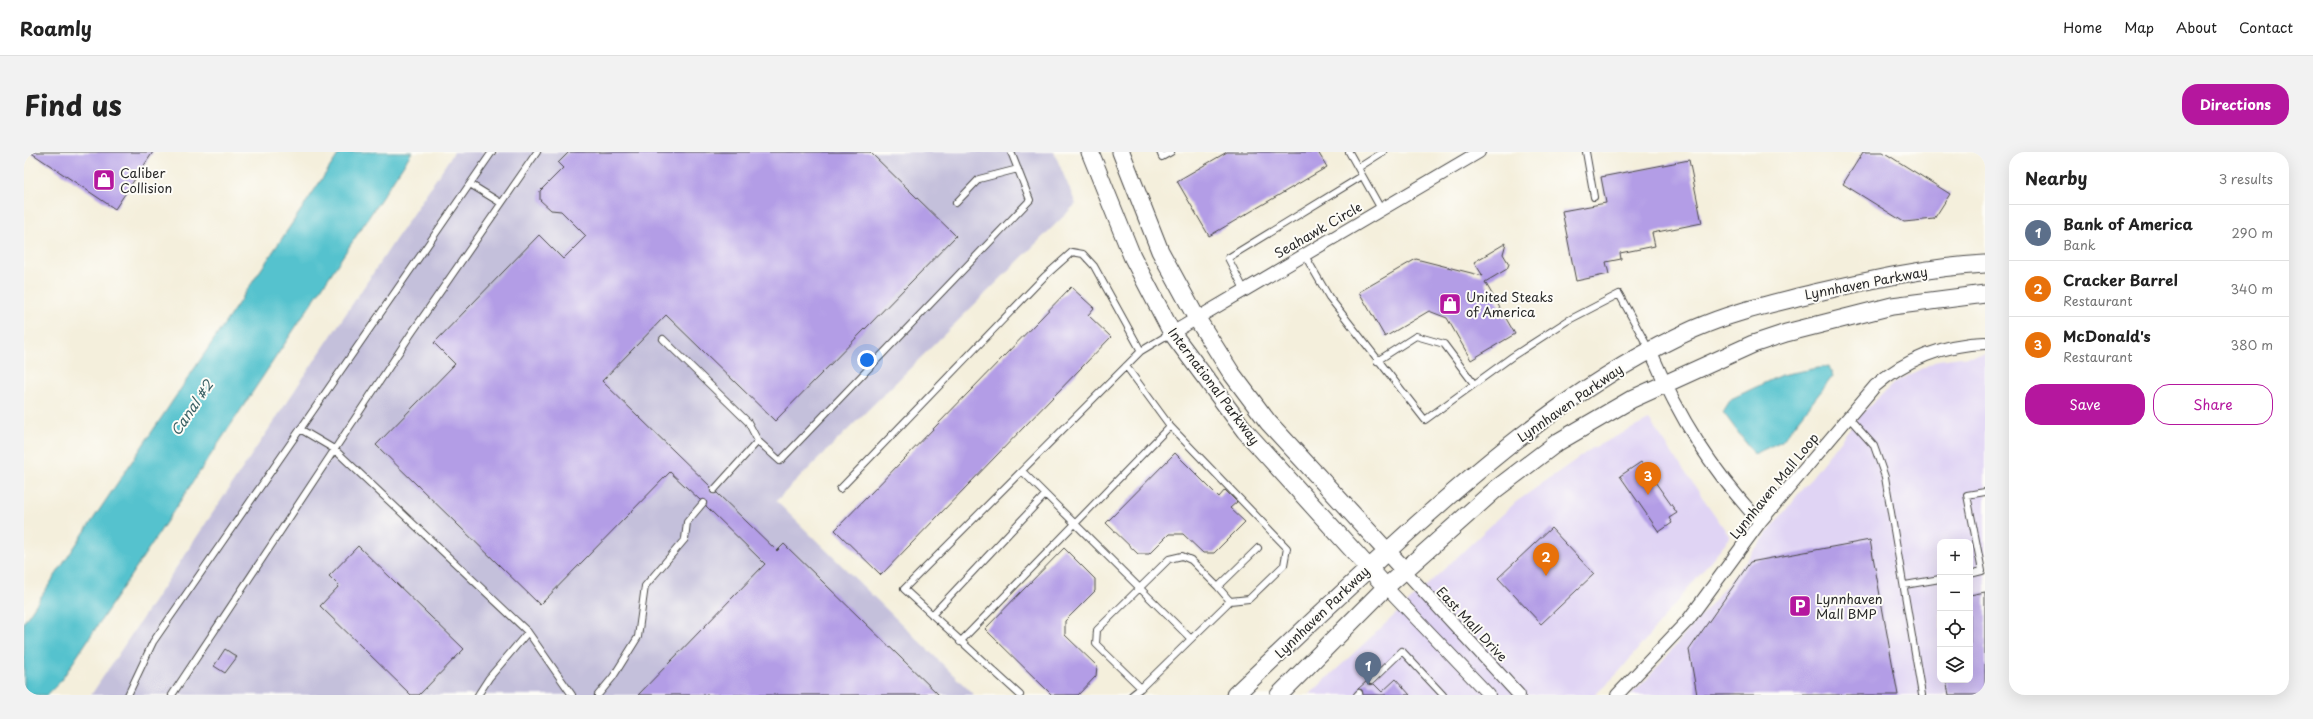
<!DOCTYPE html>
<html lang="en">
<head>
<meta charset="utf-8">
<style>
	:root { --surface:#fff; --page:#f2f2f2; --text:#222; --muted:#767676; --line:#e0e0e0; --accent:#b5179e }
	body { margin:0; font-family:"Playpen Sans",sans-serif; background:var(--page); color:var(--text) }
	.controls { position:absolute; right:12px; bottom:12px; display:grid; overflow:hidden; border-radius:8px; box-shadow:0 4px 16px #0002 }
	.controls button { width:36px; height:36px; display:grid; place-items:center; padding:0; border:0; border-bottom:1px solid var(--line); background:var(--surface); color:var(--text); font:20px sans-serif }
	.you { position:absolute; left:843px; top:208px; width:14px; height:14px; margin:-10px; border:3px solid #fff; border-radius:50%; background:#1a73e8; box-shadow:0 0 0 6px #1a73e833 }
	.badge { display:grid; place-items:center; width:26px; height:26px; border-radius:50%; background:var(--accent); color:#fff; font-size:13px; font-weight:700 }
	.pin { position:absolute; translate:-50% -33px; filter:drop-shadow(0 1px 2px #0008) }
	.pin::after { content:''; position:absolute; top:21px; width:14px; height:12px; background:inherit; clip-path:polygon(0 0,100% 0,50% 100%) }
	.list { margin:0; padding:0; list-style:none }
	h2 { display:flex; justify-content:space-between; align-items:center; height:52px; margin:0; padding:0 16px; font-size:17px }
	h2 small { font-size:13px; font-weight:400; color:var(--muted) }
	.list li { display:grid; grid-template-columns:26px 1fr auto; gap:12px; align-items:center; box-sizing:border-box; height:56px; padding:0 16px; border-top:1px solid var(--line) }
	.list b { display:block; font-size:15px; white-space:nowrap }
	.list p { margin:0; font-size:13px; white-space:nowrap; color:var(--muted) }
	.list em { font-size:13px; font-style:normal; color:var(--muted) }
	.actions { display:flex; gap:8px; padding:12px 16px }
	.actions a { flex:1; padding:9px 0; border:1px solid var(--accent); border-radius:16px; text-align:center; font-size:14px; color:var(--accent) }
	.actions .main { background:var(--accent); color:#fff }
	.icon { flex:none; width:22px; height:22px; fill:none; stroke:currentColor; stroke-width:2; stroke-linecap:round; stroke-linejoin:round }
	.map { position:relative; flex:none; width:1961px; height:543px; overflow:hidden; border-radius:16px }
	header { display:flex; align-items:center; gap:24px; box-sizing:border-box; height:56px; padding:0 20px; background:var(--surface); border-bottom:1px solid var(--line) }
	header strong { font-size:19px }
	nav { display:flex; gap:22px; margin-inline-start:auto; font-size:14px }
	.intro { display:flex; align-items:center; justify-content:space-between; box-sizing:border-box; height:96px; padding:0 24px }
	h1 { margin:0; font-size:28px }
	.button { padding:10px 18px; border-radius:16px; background:var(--accent); color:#fff; font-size:14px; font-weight:700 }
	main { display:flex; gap:24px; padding:0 24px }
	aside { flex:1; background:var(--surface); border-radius:16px; box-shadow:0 4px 16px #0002 }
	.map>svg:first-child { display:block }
</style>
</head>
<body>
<header>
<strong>Roamly</strong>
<nav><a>Home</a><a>Map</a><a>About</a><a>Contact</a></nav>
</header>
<div class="intro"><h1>Find us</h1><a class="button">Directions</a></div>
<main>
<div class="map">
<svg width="1961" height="543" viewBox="0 0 1961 543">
	<rect width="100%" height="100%" fill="#fdfcf7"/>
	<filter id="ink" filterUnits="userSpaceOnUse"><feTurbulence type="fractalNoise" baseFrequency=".025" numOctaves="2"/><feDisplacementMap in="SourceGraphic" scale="8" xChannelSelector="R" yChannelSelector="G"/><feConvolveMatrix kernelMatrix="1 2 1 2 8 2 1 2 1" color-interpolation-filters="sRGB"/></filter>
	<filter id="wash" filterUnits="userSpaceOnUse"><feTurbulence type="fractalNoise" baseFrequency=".012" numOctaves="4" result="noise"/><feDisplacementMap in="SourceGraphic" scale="16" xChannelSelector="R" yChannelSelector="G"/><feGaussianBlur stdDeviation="0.9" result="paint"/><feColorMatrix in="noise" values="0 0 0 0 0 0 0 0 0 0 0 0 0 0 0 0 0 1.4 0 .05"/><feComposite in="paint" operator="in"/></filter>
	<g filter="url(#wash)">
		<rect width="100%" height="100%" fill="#f4efdc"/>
		<!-- built -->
		<path fill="#e0d4f4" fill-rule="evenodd" d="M1961 202V543H1606L1622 528 1706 429 1837 262 1870 231 1914 208ZM1916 390H1946V528H1916Z
			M1625 268 1706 385 1595 520 1571 543H1285L1492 350 1567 297Z"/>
		<!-- industrial -->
		<path fill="#c4c0db" d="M430 0H1030L1052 52 752 349 950 543H67Z"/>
		<!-- water -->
		<path fill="#55c2ce" stroke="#40767c" d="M316 0H388L36 530 23 543H0V470Z
			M1805 214 1809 224 1758 289 1730 302 1699 260 1707 247 1757 223Z"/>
		<g id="blocks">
			<!-- building -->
			<path fill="#b39de6" d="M6 0H129L91 57Z
				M545 0H846L932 84 751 269 642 163 578 229 687 335V341H693L753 399 760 392 915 543H614L741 412 682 354V348H676L646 320 516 453 352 293 431 212 410 191 515 83 539 107 562 84 537 59 527 58 516 48V39L539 16 534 11Z
				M1203 0H1294L1303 15 1185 84 1153 29Z
				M1839 0H1859L1926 42 1910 67 1880 70 1819 32Z
				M1665 8 1678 71 1628 81 1631 94 1596 101 1597 107 1582 110 1585 122 1552 129 1538 59 1582 51 1577 25Z
				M1482 91 1479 102 1485 112 1483 117 1461 130 1491 182 1447 208 1423 166 1405 159 1361 185 1335 140 1392 107 1459 124 1450 110Z
				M1047 135 1070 156 1064 163 1087 185 857 423 811 378Z
				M1151 301 1195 345 1201 338 1213 350 1206 356 1221 370 1190 401H1179L1159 382H1145L1125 402H1114L1082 371Z
				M1617 310 1653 361 1645 366 1648 371 1635 380 1596 324Z
				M1527 376 1570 422 1517 472 1474 426Z
				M1846 388 1874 543H1673L1665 498 1726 410Z
				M334 394 440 497 395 543H387L296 454 315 434 305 424Z
				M1040 396 1071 427V439L1041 469V483L1073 514 1072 524 1054 543H1028L961 477Z
				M1961 440V543H1925L1922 528H1946V443Z
				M201 497 213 505 201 521 190 514Z
				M1372 527 1386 543H1339L1338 538 1334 537 1343 529 1344 532H1350L1358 540Z"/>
		</g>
	</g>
	<g filter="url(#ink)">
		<use href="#blocks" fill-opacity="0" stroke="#494846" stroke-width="1"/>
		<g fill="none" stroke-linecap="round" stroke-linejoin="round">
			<!-- service casing -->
			<g stroke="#494846" stroke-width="8">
				<path id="service" d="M1136 0 1138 5 1147 0
					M1325 0 1357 57
					M1562 0 1570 45
					M1334 16 1359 0
					M446 32 477 51
					M932 51 955 27 994 17
					M1280 102 1305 145 1401 268 1489 204 1543 169 1595 142 1626 199
					M1220 137 1204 106 1338 24
					M639 187 724 270 734 289 756 309 1006 48 987 0
					M1353 209 1392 184 1420 192 1450 232
					M1825 266 1850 294 1861 325 1898 543
					M276 277 310 297 504 480 548 543
					M998 319 1167 487 1206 449 1225 447 1260 413 1263 396 1146 274
					M816 337 1020 125 1048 100 1059 102 1070 114 1117 199
					M690 338 734 289
					M1946 422 1958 419 1943 343 1961 340
					M1881 433 1916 427
					M1194 435 1206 449
					M908 463 1021 343
					M1167 487 1117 536 1072 492 1073 478 1145 407 1158 404 1167 408 1194 435 1234 396
					M936 490 1146 274 1102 214
					M1347 529 1378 499 1419 543
					M104 543 129 490 468 0
					M148 543 387 182 513 0
					M454 543 465 526 504 480
					M574 543 589 525 614 485 621 434 661 387 663 370 679 351
					M996 543 880 437 1117 199 1147 181
					M1108 543 1117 536
					M1333 543 1335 541"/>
			</g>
			<!-- minor casing -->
			<g stroke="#494846" stroke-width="14">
				<path id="minor" d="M1148 181 1455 0
					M1627 200C1655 266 1687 317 1736 370
					M1381 419 1495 543
					M1362 435 1465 543
					M1593 543 1664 468 1736 370 1851 234C1880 208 1921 192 1961 191"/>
			</g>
			<!-- secondary casing -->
			<g stroke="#494846" stroke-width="19">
				<path id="secondary" d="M1066 0 1108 104 1148 181 1221 279 1362 435
					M1097 0 1136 99 1172 165 1208 222 1244 270 1381 419
					M1211 543C1274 483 1336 423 1400 366 1482 293 1569 222 1670 177 1711 159 1747 152 1790 141 1846 128 1903 115 1961 112
					M1255 543 1362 435 1472 337 1534 290 1608 247 1729 192 1762 181 1868 154 1961 142"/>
			</g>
			<!-- service -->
			<use href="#service" stroke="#fff" stroke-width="6"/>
			<!-- minor -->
			<use href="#minor" stroke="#fff" stroke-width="12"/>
			<!-- secondary -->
			<use href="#secondary" stroke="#fff" stroke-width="17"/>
		</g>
	</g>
	<!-- icons -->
	<defs>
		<g id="shop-square" transform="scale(1.15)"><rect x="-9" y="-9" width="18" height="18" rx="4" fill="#b5179e" stroke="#fdfcf7"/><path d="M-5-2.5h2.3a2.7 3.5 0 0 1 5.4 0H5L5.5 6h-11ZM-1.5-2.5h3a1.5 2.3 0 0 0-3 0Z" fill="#fff"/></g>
		<g id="parking-square" transform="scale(1.15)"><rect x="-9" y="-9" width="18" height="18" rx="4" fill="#b5179e" stroke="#fdfcf7"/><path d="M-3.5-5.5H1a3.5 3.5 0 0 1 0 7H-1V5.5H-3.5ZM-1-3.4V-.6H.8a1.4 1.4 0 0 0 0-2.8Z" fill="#fff"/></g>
	</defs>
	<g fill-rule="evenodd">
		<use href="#shop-square" x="80" y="28"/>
		<use href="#shop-square" x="1426" y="152"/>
		<use href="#parking-square" x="1776" y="454"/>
	</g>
	<g text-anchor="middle" stroke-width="4" stroke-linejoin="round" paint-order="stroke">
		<!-- poi labels -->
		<g font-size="13" fill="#2b2b2b" stroke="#fdfcf7" text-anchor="start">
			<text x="96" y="26">Caliber<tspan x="96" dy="15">Collision</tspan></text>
			<text x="1442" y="150">United Steaks<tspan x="1442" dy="15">of America</tspan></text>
			<text x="1792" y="452">Lynnhaven<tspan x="1792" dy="15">Mall BMP</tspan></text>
		</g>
		<!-- street labels -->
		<g font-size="13" fill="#2b2b2b" stroke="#fdfcf7">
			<text transform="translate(1294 78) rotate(-30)" y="5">Seahawk Circle</text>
			<text transform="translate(1842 131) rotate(-11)" y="5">Lynnhaven Parkway</text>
			<text transform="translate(1190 234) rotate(53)" y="5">International Parkway</text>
			<text transform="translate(1546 251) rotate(-35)" y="5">Lynnhaven Parkway</text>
			<text transform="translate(1750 334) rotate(-51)" y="5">Lynnhaven Mall Loop</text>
			<text transform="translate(1298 460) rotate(-44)" y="5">Lynnhaven Parkway</text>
			<text transform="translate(1448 472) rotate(47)" y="5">East Mall Drive</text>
		</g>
		<!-- water labels -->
		<g font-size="14" font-style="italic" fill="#3a6064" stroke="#fdfcf7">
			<text transform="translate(168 256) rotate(-56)" y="5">Canal #2</text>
		</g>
	</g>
</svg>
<div class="controls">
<button>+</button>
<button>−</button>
<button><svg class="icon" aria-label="locate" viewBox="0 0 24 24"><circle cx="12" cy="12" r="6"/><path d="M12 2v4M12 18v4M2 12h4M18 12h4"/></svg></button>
<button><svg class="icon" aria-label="layers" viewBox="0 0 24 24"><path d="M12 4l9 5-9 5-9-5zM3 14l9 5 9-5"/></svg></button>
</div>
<div class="you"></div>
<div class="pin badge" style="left:1344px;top:533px;background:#5c6f8a">1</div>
<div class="pin badge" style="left:1522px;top:424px;background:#e8710a">2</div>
<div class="pin badge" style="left:1624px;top:343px;background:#e8710a">3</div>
</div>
<aside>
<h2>Nearby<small>3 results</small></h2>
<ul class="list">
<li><span class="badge" style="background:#5c6f8a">1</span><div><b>Bank of America</b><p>Bank</p></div><em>290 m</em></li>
<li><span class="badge" style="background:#e8710a">2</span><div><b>Cracker Barrel</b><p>Restaurant</p></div><em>340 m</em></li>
<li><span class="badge" style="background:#e8710a">3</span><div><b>McDonald's</b><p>Restaurant</p></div><em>380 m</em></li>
</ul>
<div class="actions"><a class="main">Save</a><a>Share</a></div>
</aside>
</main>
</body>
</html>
